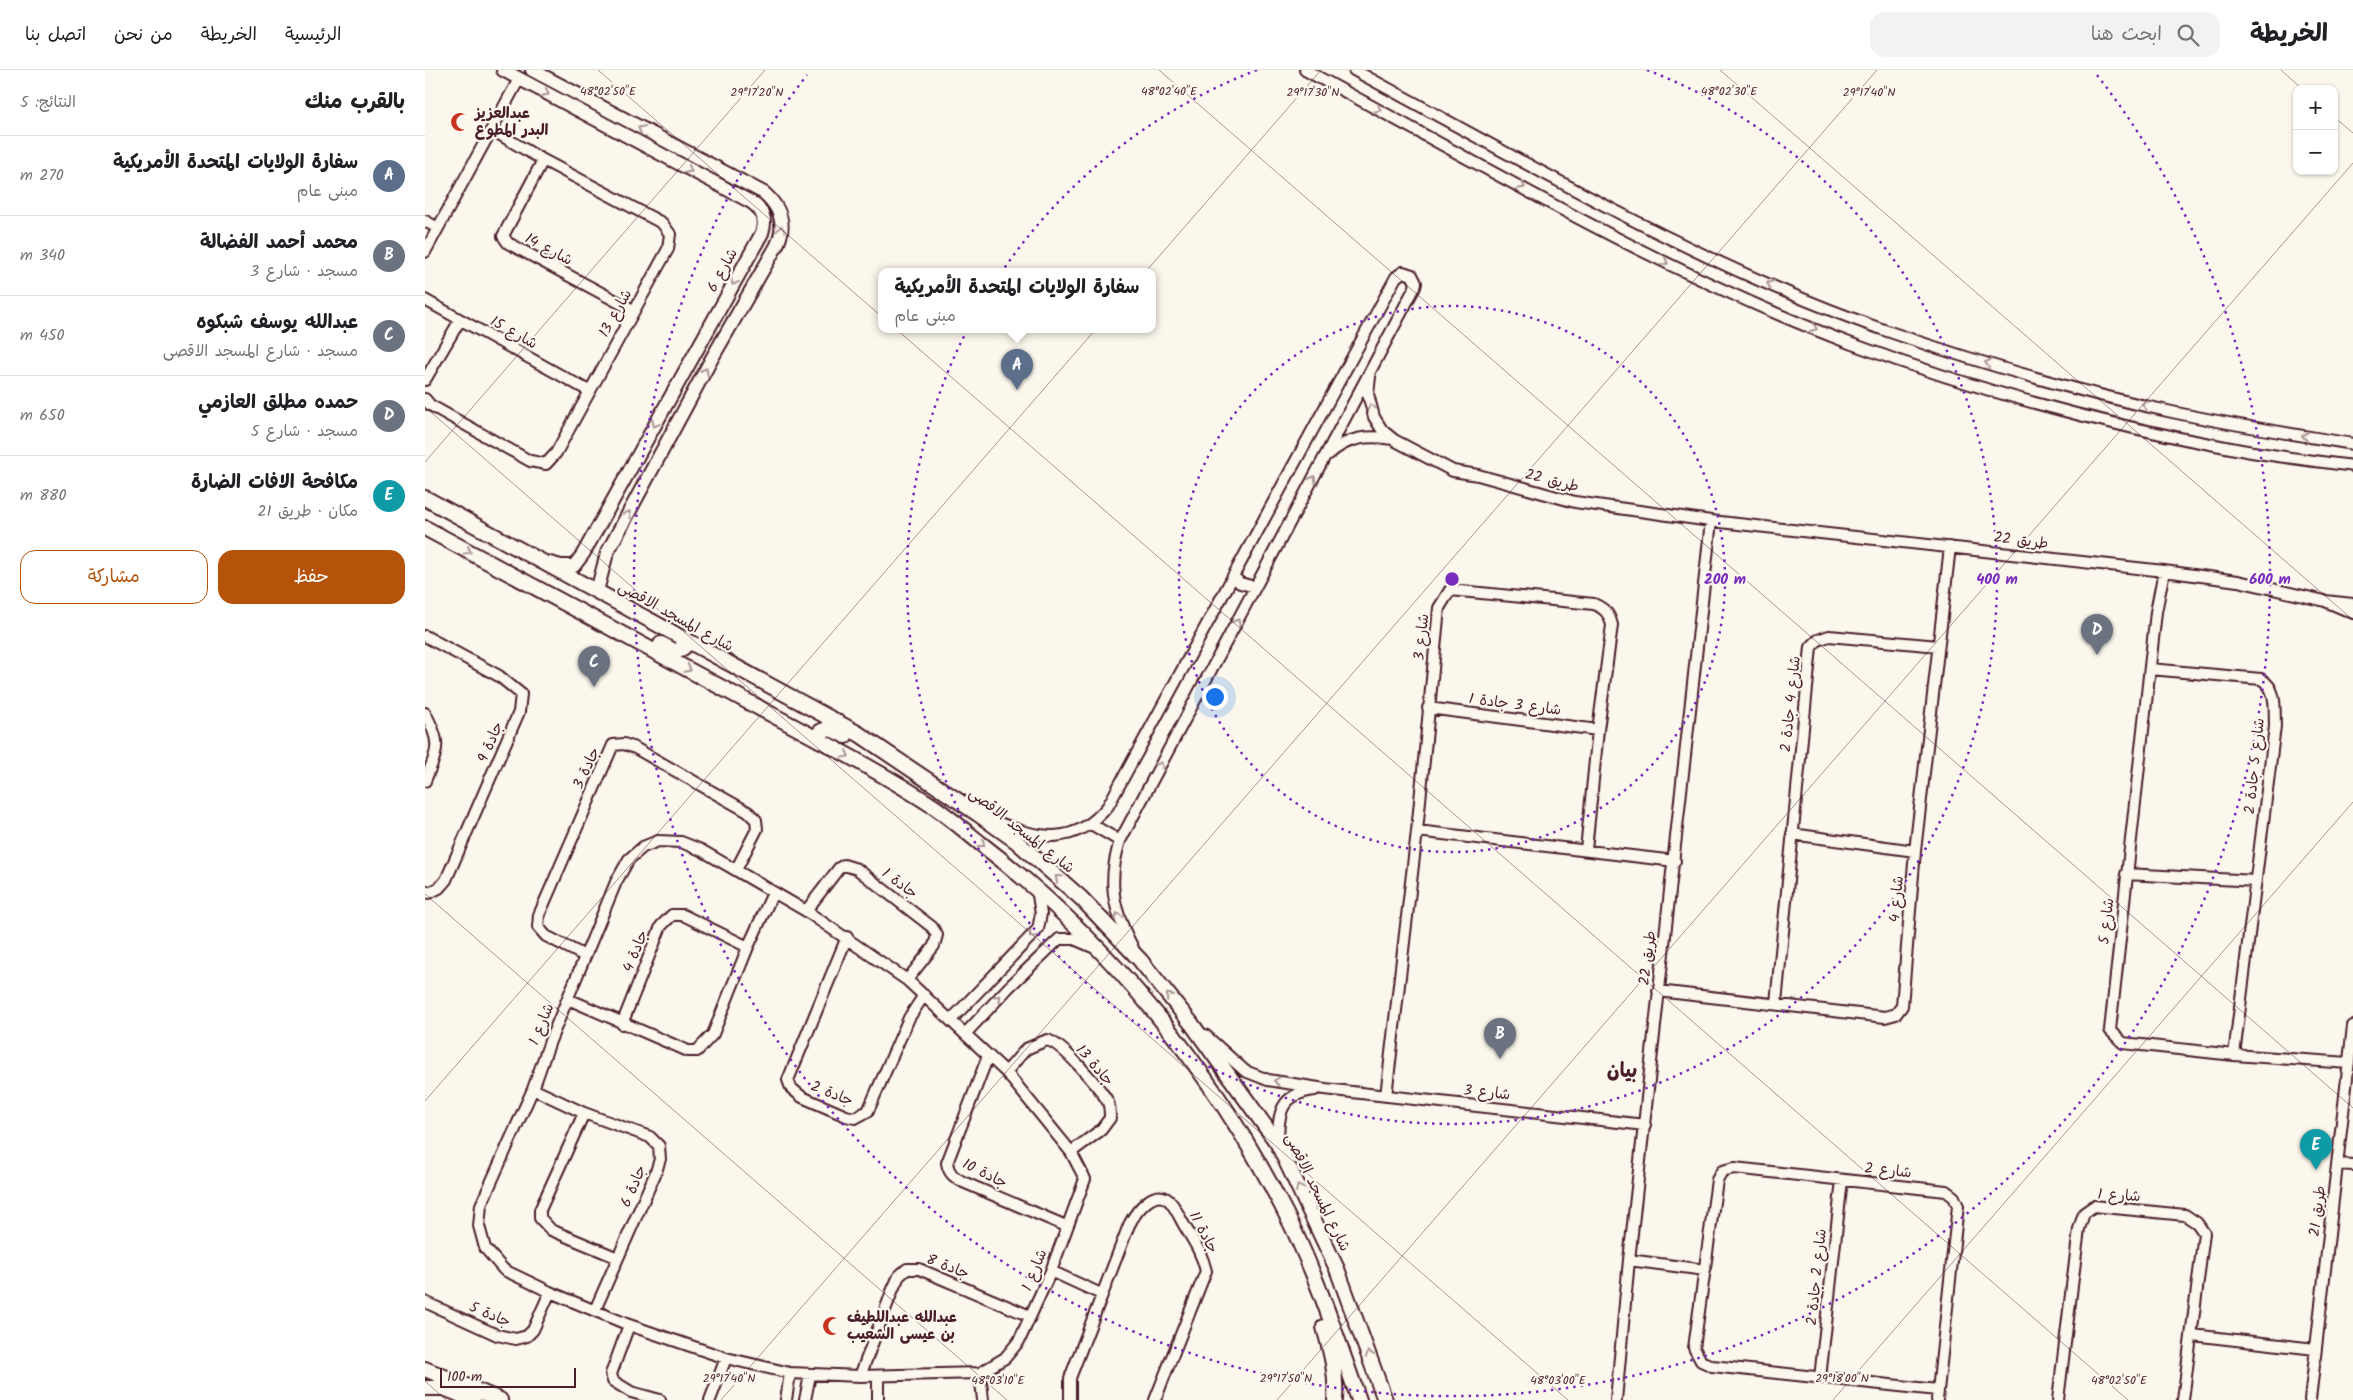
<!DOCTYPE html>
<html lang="ar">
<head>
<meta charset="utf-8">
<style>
	:root { --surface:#fff; --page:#f2f2f2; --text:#202124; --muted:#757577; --line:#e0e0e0; --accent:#b45309 }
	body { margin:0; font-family:Kalam,"Playpen Sans Arabic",sans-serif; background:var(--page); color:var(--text); direction:rtl }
	.controls { position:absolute; right:15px; top:15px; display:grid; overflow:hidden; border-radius:10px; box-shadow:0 1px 4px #0004 }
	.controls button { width:45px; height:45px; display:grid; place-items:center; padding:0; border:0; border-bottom:1px solid var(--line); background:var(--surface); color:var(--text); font:25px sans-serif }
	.scale { position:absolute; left:15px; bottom:12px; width:136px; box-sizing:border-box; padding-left:5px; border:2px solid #4a1f2b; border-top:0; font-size:14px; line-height:18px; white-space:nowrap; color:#4a1f2b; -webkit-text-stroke:4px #fbf7ec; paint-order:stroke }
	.you { position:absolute; left:789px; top:626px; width:18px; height:18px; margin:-12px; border:4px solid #fff; border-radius:50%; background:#1a73e8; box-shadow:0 0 0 8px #1a73e833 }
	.badge { display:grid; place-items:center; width:32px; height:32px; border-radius:50%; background:var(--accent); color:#fff; font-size:16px; font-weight:700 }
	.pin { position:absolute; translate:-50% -41px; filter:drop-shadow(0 1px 2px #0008) }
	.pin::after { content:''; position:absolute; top:26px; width:18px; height:15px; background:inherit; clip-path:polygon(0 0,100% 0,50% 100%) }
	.popup { position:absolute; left:453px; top:198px; width:278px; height:65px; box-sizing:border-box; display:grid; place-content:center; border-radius:10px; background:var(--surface); filter:drop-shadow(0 1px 4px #0005); font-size:16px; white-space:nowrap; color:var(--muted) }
	.popup b { font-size:19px; color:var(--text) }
	.popup::after { content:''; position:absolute; left:50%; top:100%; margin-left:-10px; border:10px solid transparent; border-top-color:var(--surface) }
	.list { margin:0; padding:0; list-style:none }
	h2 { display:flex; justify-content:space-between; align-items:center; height:65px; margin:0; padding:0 20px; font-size:21px }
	h2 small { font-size:16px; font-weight:400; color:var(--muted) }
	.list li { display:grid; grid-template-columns:32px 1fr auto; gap:15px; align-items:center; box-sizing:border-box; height:80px; padding:0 20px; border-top:1px solid var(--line) }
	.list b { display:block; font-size:19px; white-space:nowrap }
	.list p { margin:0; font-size:16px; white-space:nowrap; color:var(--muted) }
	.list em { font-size:16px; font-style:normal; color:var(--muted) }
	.actions { display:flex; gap:10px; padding:15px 20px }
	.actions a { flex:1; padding:11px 0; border:1px solid var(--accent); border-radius:15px; text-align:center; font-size:18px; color:var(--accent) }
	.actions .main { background:var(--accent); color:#fff }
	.icon { flex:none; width:28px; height:28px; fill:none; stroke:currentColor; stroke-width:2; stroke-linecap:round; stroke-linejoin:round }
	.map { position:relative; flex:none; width:1928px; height:1330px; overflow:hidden; direction:ltr }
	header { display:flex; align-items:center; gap:30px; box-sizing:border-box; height:70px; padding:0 25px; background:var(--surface); border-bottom:1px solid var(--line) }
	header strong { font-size:24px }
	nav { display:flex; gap:28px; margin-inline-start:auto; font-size:18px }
	.search { width:350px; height:45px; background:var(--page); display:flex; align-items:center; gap:12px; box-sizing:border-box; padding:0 18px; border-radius:15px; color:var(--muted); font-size:19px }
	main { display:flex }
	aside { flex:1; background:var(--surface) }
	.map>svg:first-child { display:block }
</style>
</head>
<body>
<header>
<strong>الخريطة</strong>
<div class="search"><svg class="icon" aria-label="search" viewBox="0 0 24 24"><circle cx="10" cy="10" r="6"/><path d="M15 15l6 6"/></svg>ابحث هنا</div>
<nav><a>الرئيسية</a><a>الخريطة</a><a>من نحن</a><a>اتصل بنا</a></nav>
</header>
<main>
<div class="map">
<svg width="1928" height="1330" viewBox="0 0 1928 1330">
	<rect width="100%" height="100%" fill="#fbf7ec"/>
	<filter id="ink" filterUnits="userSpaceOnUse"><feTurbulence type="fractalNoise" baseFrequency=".02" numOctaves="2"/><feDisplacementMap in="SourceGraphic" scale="10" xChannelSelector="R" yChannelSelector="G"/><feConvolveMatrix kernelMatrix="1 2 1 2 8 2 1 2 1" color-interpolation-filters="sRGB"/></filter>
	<g filter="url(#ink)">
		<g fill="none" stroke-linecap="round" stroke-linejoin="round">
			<!-- minor casing -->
			<g stroke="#4a1f2b" stroke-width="14">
				<path id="minor" d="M880 0C1059 96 1236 202 1427 274 1553 321 1684 356 1816 380 1853 387 1891 391 1928 396
					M929 0C1100 92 1277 197 1462 261 1554 293 1651 321 1747 342 1807 355 1868 364 1928 374
					M118 90 78 166 83 173 208 240
					M0 151 13 158
					M0 182 94 9
					M0 230 164 321
					M945 307 943 324 949 347 957 360 969 370 1028 401 1053 405 1150 432 1286 451 1739 501 1813 511 1900 531
					M0 310 35 250
					M0 329 5 335 105 391 121 394 131 383 243 179 245 164 237 153 118 90 67 60
					M904 384C923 367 943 365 968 369
					M1739 501 1731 542 1685 960 1698 973 1809 985 1924 993
					M808 506 815 513 830 517
					M1928 534 1900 531 1928 543
					M0 566 74 606 96 624 94 642 21 810 14 818 4 823 0 821
					M1725 599 1836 609C1853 619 1849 639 1850 656L1809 985
					M1003 638 1173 660
					M0 643C17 674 13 679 0 711
					M572 752C614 770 651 776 683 736L971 207 978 202 987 205 991 213 990 217 695 771C682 812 688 840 708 878
					M666 754 695 771
					M992 761 1250 791
					M1367 764 1490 781
					M233 771 256 772 276 780 381 841 482 910 581 1002 646 1082 660 1109 626 1201 594 1271 580 1288 555 1303 435 1306 365 1303 301 1288 204 1255 125 1222 79 1200 60 1178 54 1156 56 1135 108 1019 125 971 191 812 204 789 218 777Z
					M1701 804 1831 811
					M381 841 414 798 419 795 432 799 507 857 512 865 509 876 482 910
					M422 867 363 1010 366 1018 377 1027 421 1046 430 1048 443 1041 484 948 499 925
					M160 886 121 866 113 857 114 845 188 675 199 674 210 678 323 742 331 750 332 759 311 800
					M1233 921 1460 947 1471 944 1477 936 1490 781 1525 477
					M143 929 263 981H272L288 964 323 877 348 823
					M1351 933 1386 577 1393 570 1404 566 1513 576
					M526 950 613 859 616 844 612 819
					M197 954 236 856 247 845H258L323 877
					M540 964 583 918 634 869H649L670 878
					M780 965 820 1001 843 1010 900 1019 1220 1055
					M563 986 522 1093C524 1104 529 1107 538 1112L641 1156
					M581 1002 601 979 622 970C637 973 675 1018 683 1032 685 1037 685 1043 685 1048L676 1060 646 1082
					M108 1019 159 1043 225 1067 234 1076 235 1089 231 1102 170 1240
					M961 1026 992 761 1014 538 1025 520 1169 534C1180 539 1184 543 1187 555L1173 660 1161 780
					M159 1043 115 1140V1148L126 1160 193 1188
					M853 1074C853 1043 855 1024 890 1020
					M1912 1094 1928 1095
					M1204 1190 1280 1200
					M626 1201 676 1224
					M0 1232 72 1265 91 1269 102 1266 108 1260 125 1222
					M204 1255 186 1304 188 1311 206 1322 235 1330
					M1767 1265 1890 1279
					M555 1303 558 1330
					M435 1306 468 1219 474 1206 482 1199H494L605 1246
					M1395 1308 1417 1110
					M285 1330 301 1288
					M361 1330 365 1303
					M380 1330 385 1305
					M453 1330V1306
					M645 1330V1308L704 1155C711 1141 732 1113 747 1134 752 1141 755 1148 759 1155 768 1170 777 1183 781 1201L730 1330
					M1191 1330 1204 1190 1286 451
					M1512 1330 1533 1136 1529 1127 1521 1121 1309 1098 1297 1101 1292 1110 1269 1278 1276 1291 1287 1296 1512 1320
					M1633 1330 1654 1159 1659 1143 1669 1136 1760 1145 1772 1153 1779 1163 1758 1330
					M1885 1330 1928 956"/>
			</g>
			<!-- tertiary casing -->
			<g stroke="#4a1f2b" stroke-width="16">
				<path id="tertiary" d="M78 0 326 132C337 139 342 149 337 163L158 484 149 496H136L125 493
					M107 0 339 123C356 138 362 156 351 177L286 290 182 483 172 521"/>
			</g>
			<!-- secondary casing -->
			<g stroke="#4a1f2b" stroke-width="18">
				<path id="secondary" d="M0 428 434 664 553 744 591 771 656 828 715 890 766 953 853 1074 912 1199 960 1330
					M0 458C105 515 211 571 316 628 380 663 447 696 508 736 524 747 539 760 555 773 684 872 788 999 861 1144 891 1203 912 1268 934 1330
					M236 574 251 582 259 577 260 569
					M394 670 395 662C405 656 411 661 420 666
					M899 1257C906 1282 912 1304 910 1330
					M0 1299 75 1330
					M0 1318H19L48 1330"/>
			</g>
			<!-- minor -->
			<use href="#minor" stroke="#fbf7ec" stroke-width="10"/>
			<!-- tertiary -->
			<use href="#tertiary" stroke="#fbf7ec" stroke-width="12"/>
			<!-- secondary -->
			<use href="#secondary" stroke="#fbf7ec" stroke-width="14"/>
		</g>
		<!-- one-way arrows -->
		<defs><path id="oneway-chevron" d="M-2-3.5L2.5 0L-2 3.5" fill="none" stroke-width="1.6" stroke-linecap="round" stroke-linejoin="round" transform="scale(1.25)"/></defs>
		<g stroke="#ab9695">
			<use href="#oneway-chevron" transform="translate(121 23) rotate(28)"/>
			<use href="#oneway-chevron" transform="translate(953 39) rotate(28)"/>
			<use href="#oneway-chevron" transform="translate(216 59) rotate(-152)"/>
			<use href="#oneway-chevron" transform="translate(264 100) rotate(28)"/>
			<use href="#oneway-chevron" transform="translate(1097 116) rotate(28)"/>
			<use href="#oneway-chevron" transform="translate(356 159) rotate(-86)"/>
			<use href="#oneway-chevron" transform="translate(1240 192) rotate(28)"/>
			<use href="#oneway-chevron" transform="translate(309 212) rotate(119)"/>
			<use href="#oneway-chevron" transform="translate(1345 214) rotate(-156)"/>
			<use href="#oneway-chevron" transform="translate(1389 258) rotate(23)"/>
			<use href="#oneway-chevron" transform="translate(1563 293) rotate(-163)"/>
			<use href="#oneway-chevron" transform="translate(280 301) rotate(-62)"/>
			<use href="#oneway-chevron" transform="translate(1720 335) rotate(-166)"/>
			<use href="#oneway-chevron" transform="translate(946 337) rotate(-105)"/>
			<use href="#oneway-chevron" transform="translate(230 354) rotate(119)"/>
			<use href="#oneway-chevron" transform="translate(1880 366) rotate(-171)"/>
			<use href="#oneway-chevron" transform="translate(888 409) rotate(-62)"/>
			<use href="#oneway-chevron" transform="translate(203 444) rotate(-62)"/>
			<use href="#oneway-chevron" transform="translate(43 481) rotate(29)"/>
			<use href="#oneway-chevron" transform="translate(812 552) rotate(-62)"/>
			<use href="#oneway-chevron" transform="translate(263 599) rotate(28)"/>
			<use href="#oneway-chevron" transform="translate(421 685) rotate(29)"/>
			<use href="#oneway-chevron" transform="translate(735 695) rotate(-62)"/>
			<use href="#oneway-chevron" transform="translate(557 774) rotate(38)"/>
			<use href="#oneway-chevron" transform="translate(633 808) rotate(-139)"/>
			<use href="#oneway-chevron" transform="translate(693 846) rotate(-108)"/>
			<use href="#oneway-chevron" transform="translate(607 865) rotate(132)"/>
			<use href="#oneway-chevron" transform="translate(744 926) rotate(-129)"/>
			<use href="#oneway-chevron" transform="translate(573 928) rotate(-46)"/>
			<use href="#oneway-chevron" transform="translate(852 1011) rotate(-171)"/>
			<use href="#oneway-chevron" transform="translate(874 1118) rotate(-115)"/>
			<use href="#oneway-chevron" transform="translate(944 1284) rotate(-110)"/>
		</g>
	</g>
	<!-- ticks -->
	<path fill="none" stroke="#4a1f2b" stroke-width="1" stroke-opacity="0.45" d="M173 0 1703 1330M734 0 1928 1038M1295 0 1928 550M1856 0 1877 19M1909 47 1928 63M0 337 1143 1330M0 392 340 0M0 824 582 1330M0 1031 896 0M0 1311 21 1330M296 1330 1452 0M852 1330 1928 93M1408 1330 1928 732"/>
	<!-- distance rings -->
	<g fill="none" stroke="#7b2cbf" stroke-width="2.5" stroke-dasharray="2.5 5">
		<circle cx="1027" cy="509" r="273"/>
		<path d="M1222 0A545 545 0 1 1 832 0"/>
		<path d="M1672 5A818 818 0 1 1 382 5"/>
	</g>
	<!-- icons -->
	<defs>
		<g id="mosque-bare" transform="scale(1.5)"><path d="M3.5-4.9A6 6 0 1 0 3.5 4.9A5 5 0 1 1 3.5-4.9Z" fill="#c8321e" stroke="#fbf7ec" stroke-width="2.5" paint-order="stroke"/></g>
	</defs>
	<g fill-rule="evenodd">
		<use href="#mosque-bare" x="35" y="52"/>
		<use href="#mosque-bare" x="407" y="1256"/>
	</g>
	<g text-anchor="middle" stroke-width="4.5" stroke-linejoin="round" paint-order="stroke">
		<!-- poi labels -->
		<g font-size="15" font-weight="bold" fill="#4a1f2b" stroke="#fbf7ec" text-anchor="start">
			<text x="50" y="48">عبدالعزيز<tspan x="50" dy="17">البدر المطوع</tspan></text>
			<text x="422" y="1252">عبدالله عبداللطيف<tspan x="422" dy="17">بن عيسى الشعيب</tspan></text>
		</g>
		<!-- street labels -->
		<g font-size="15" fill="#4a1f2b" stroke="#fbf7ec">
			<text transform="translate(124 179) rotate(28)" y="5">شارع 14</text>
			<text transform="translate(297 200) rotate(-61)" y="5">شارع 6</text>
			<text transform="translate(190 243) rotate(-61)" y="5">شارع 13</text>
			<text transform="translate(89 262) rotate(29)" y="5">شارع 15</text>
			<text transform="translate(1127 410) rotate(14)" y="5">طريق 22</text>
			<text transform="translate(1596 470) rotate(7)" y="5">طريق 22</text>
			<text transform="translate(251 546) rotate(29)" y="5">شارع المسجد الاقصى</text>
			<text transform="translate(996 567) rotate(-84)" y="5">شارع 3</text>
			<text transform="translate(1090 634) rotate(7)" y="5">شارع 3 جادة 1</text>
			<text transform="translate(1365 634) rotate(-84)" y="5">شارع 4 جادة 2</text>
			<text transform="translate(65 672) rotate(-67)" y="5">جادة 9</text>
			<text transform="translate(1829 696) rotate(-84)" y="5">شارع 5 جادة 2</text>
			<text transform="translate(161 698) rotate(-65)" y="5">جادة 3</text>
			<text transform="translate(597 760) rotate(38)" y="5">شارع المسجد الاقصى</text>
			<text transform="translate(475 813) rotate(37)" y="5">جادة 1</text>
			<text transform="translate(1471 829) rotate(-85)" y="5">شارع 4</text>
			<text transform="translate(1681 851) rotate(-84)" y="5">شارع 5</text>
			<text transform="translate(210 881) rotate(-68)" y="5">جادة 4</text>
			<text transform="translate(1222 888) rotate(-83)" y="5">طريق 22</text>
			<text transform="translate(116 954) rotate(-68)" y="5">شارع 1</text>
			<text transform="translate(670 995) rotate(49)" y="5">جادة 13</text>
			<text transform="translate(1062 1022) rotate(6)" y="5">شارع 3</text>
			<text transform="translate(407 1023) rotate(22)" y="5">جادة 2</text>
			<text transform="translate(1463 1100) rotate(6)" y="5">شارع 2</text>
			<text transform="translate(560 1103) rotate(26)" y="5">جادة 10</text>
			<text transform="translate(208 1116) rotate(-67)" y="5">جادة 6</text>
			<text transform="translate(893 1122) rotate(64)" y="5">شارع المسجد الاقصى</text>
			<text transform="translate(1694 1125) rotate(3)" y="5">شارع 1</text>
			<text transform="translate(1892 1141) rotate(-83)" y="5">طريق 21</text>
			<text transform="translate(779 1162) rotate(62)" y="5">جادة 11</text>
			<text transform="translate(523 1196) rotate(21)" y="5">جادة 8</text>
			<text transform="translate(609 1200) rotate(-68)" y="5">شارع 1</text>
			<text transform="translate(1391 1207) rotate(-84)" y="5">شارع 2 جادة 2</text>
			<text transform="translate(65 1244) rotate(23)" y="5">جادة 5</text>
		</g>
		<!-- district labels -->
		<g font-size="20" font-weight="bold" fill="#4a1f2b" stroke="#fbf7ec">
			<text x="1197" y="1007">بيان</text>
		</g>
	</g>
	<g font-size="12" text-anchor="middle" fill="#4a1f2b" stroke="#fbf7ec" stroke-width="4.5" stroke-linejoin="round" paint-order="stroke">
		<text x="183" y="25">48°02'50"E</text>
		<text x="744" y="25">48°02'40"E</text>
		<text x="1304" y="25">48°02'30"E</text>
		<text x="1444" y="26">29°17'40"N</text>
		<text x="332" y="26">29°17'20"N</text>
		<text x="888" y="26">29°17'30"N</text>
		<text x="304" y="1312">29°17'40"N</text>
		<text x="861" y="1312">29°17'50"N</text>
		<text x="1417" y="1312">29°18'00"N</text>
		<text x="573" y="1314">48°03'10"E</text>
		<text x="1133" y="1314">48°03'00"E</text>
		<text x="1694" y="1314">48°02'50"E</text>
	</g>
	<circle cx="1027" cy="509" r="8" fill="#7b2cbf" stroke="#fbf7ec" stroke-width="2.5"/>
	<g font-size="15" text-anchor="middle" font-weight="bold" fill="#7b2cbf" stroke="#fbf7ec" stroke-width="4.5" stroke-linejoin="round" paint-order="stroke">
		<text x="1300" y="514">200 m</text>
		<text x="1572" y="514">400 m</text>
		<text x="1845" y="514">600 m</text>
	</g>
</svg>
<div class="controls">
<button>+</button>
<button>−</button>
</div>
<div class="scale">100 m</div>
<div class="you"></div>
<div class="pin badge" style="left:592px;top:320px;background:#5c6f8a">A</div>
<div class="popup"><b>سفارة الولايات المتحدة الأمريكية</b>مبنى عام</div>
<div class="pin badge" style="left:1075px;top:989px;background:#6b7280">B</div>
<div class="pin badge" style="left:169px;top:617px;background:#6b7280">C</div>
<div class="pin badge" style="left:1672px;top:585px;background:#6b7280">D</div>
<div class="pin badge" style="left:1891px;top:1100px;background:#0f9aa8">E</div>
</div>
<aside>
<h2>بالقرب منك<small>النتائج: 5</small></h2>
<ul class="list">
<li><span class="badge" style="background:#5c6f8a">A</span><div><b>سفارة الولايات المتحدة الأمريكية</b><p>مبنى عام</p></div><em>270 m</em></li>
<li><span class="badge" style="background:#6b7280">B</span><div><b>محمد أحمد الفضالة</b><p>مسجد · شارع 3</p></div><em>340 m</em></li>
<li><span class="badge" style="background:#6b7280">C</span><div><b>عبدالله يوسف شبكوه</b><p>مسجد · شارع المسجد الاقصى</p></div><em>450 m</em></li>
<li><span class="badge" style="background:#6b7280">D</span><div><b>حمده مطلق العازمي</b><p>مسجد · شارع 5</p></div><em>650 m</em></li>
<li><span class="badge" style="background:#0f9aa8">E</span><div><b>مكافحة الافات الضارة</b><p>مكان · طريق 21</p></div><em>880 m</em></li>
</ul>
<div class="actions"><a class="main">حفظ</a><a>مشاركة</a></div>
</aside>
</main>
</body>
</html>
